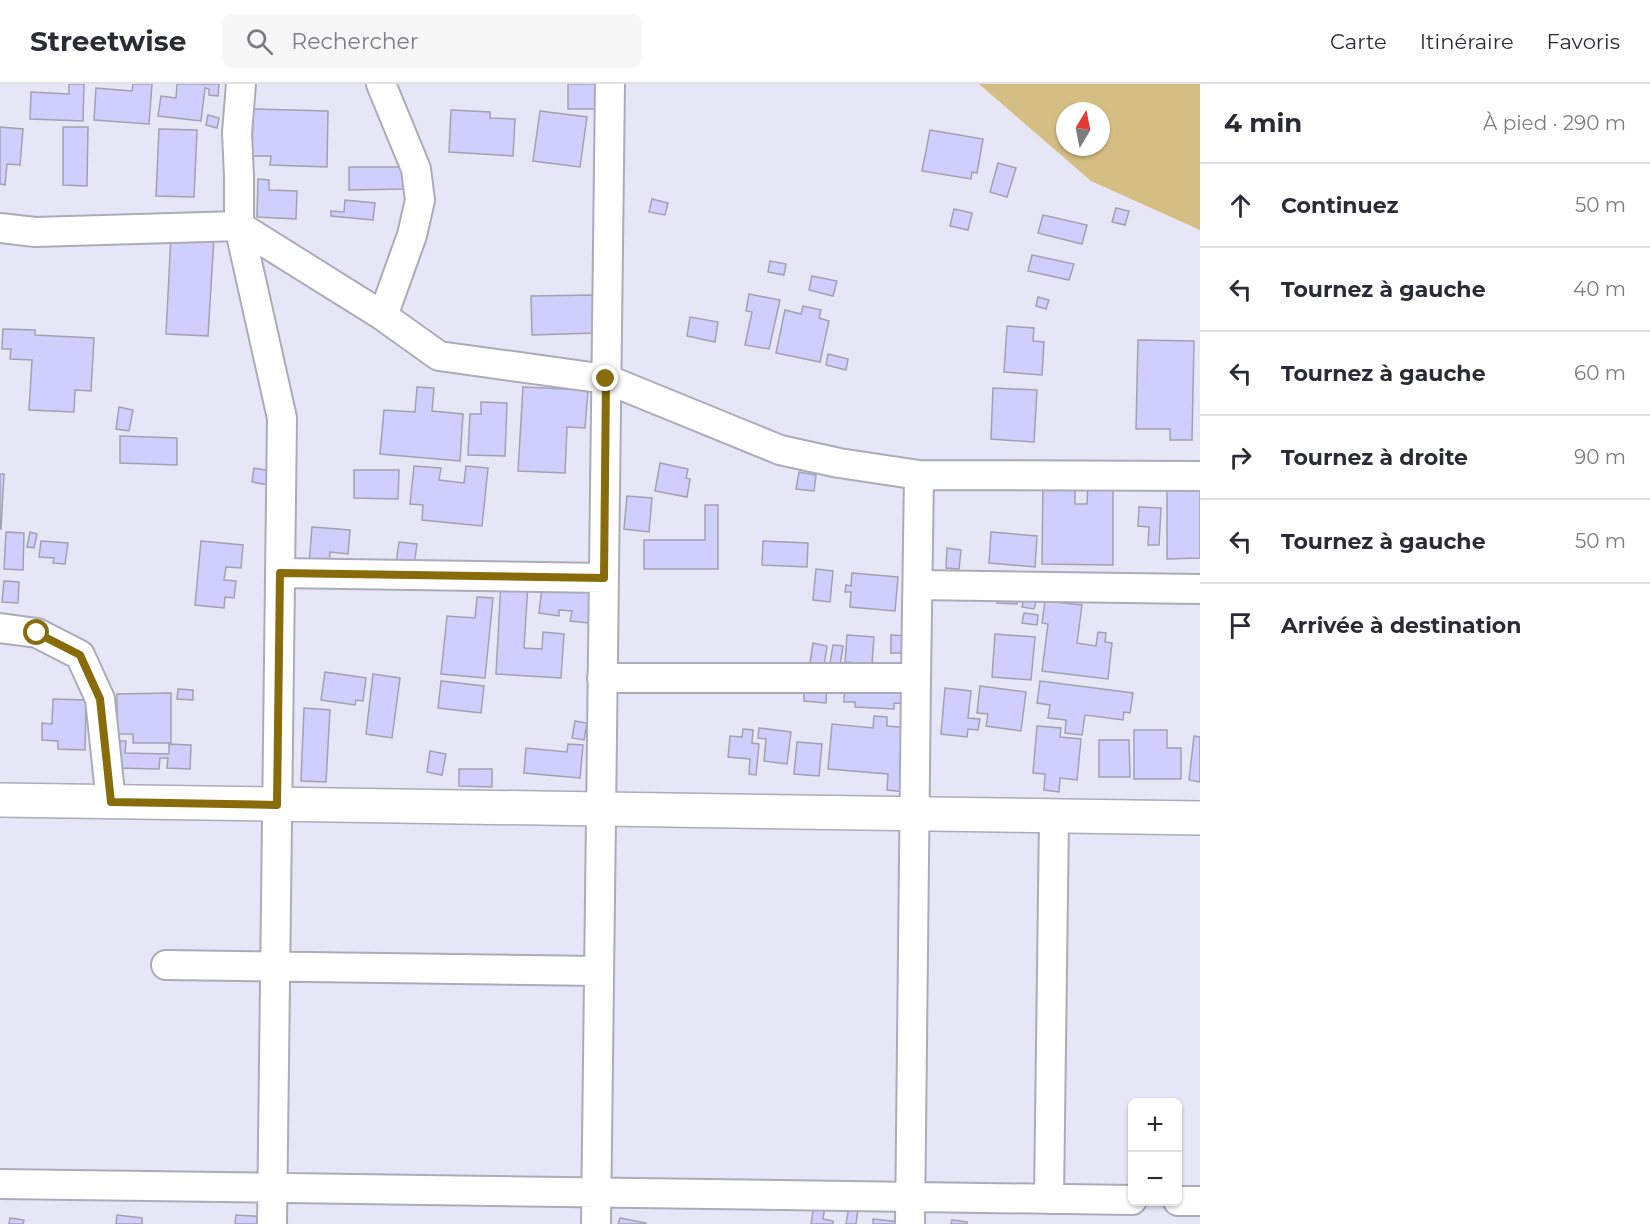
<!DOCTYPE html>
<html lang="fr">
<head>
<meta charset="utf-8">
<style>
	:root { --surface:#fff; --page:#f7f7f7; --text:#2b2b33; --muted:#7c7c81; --line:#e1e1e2 }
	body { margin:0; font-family:Montserrat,sans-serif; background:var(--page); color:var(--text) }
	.controls { position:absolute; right:18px; bottom:18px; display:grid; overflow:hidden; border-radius:9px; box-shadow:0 2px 4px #0004 }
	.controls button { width:54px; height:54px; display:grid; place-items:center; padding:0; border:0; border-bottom:2px solid var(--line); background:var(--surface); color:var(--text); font:30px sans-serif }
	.compass { position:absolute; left:1056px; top:18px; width:54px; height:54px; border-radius:50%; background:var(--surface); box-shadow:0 2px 4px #0004; rotate:10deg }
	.stop { position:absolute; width:18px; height:18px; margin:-14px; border:4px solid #886c0b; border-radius:50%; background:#fff }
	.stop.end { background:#886c0b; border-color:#fff; box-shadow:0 2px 6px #0008 }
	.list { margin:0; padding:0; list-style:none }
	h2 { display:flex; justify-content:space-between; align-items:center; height:78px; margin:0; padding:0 24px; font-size:26px }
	h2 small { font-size:20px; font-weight:400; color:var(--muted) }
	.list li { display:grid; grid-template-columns:39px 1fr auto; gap:18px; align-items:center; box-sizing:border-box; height:84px; padding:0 24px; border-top:2px solid var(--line) }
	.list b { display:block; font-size:22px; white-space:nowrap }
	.list em { font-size:20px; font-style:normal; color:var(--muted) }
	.icon { flex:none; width:33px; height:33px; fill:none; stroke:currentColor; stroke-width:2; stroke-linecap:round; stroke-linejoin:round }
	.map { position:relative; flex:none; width:1200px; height:1140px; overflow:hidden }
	header { display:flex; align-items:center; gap:36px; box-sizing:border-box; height:84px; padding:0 30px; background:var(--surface); border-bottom:2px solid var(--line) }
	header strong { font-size:28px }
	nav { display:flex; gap:33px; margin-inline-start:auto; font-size:21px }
	.search { width:420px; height:54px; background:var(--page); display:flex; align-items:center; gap:15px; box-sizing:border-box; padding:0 21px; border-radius:9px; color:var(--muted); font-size:22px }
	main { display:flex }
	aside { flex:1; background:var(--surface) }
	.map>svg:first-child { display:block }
</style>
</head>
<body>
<header>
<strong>Streetwise</strong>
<div class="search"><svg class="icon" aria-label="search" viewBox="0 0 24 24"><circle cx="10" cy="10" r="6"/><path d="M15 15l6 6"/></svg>Rechercher</div>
<nav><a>Carte</a><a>Itinéraire</a><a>Favoris</a></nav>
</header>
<main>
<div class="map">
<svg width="1200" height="1140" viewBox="0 0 1200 1140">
	<rect width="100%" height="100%" fill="#e6e6f6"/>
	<!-- green -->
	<path fill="#d4be84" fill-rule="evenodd" d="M979 0H1200V146L1091 97ZM1065 27H1101V63H1065Z"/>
	<!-- building -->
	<path fill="#d0cefc" stroke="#a1a1b0" stroke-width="1.5" d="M69 0H84L83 37 30 35 31 8 69 10Z
		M133 0H152L149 40 94 36 96 4 132 7Z
		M177 0H219L218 12 209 11V5L205 4 201 37 158 32 161 12 176 14Z
		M568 0H595V25H568Z
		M253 25 328 27 327 83 270 81 271 72H252Z
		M451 26 490 28V34L515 35 513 72 449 68Z
		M540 27 587 33 580 83 533 77Z
		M208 31 219 34 217 44 206 41Z
		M0 43 23 45 20 81 7 80 5 101 0 100Z
		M63 43H88L87 102 63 101Z
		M159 45 197 46 194 113 156 112Z
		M930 46 983 55 977 89 972 88 971 95 922 87Z
		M998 79 1016 84 1007 113 990 108Z
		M349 83H404V105L349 106Z
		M258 95 269 96V106L297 107 296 135 257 133Z
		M652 115 668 119 665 131 649 128Z
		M345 116 375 119 373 136 331 132V127L344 128Z
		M1116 124 1129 127 1125 141 1112 138Z
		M954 125 972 129 968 146 950 142Z
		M1043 131 1087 141 1082 160 1038 149Z
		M171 151 214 153 208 252 166 250Z
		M1032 171 1074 180 1069 196 1028 187Z
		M770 177 786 180 784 191 768 188Z
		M812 192 837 197 833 212 809 206Z
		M749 210 780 216 769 265 745 261 752 228 746 227Z
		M594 211 595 249 532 251 531 212Z
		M1038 213 1049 216 1046 225 1036 222Z
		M803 222 821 226 819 234 829 237 820 278 776 269 785 226 801 230Z
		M690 233 718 238 715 258 687 252Z
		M1007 242 1034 244 1033 257 1044 258 1042 291 1004 288Z
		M3 245 35 246V251L94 254 91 307 75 306 74 328 29 326 32 276 10 275 11 265H2Z
		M1138 256 1194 257 1192 356H1170V345H1136Z
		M828 270 848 275 846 286 826 281Z
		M417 303 434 304 432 327 463 330 460 377 380 370 384 326 415 328Z
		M523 303 588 306 585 344 567 343 565 389 518 387Z
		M993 304 1037 306 1034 358 991 355Z
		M481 318 507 319 505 372 468 371 470 330H481Z
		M119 323 133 326 129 347 116 345Z
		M120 352 177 354V381L120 379Z
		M660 379 688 385 686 394 690 395 687 413 655 407Z
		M414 382 441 384 439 396 464 399 466 382 488 384 482 442 422 436 423 421 410 420Z
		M254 384 271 387 268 401 252 398Z
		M354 386H399L398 415 354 414Z
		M799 388 816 391 814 407 796 405Z
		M0 390H4L1 445H0Z
		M1043 396H1075V420H1087L1088 398H1113V481L1042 480Z
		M1200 399V474L1167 475V400Z
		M627 412 652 414 649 448 624 445Z
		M705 421H718V485H644V456H705Z
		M1139 423 1161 424 1159 461H1148L1149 443 1138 442Z
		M312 443 350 446 348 470 330 468 329 482 309 480Z
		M6 448 24 449 23 486 4 485Z
		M30 448 37 450 34 464 27 463Z
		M991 448 1037 452 1035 483 989 479Z
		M41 457 68 459 65 480 53 479 54 474 39 473Z
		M201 457 243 461 241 484 226 483 224 496 236 497 234 514 225 513 224 524 195 521Z
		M763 457 808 459 807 483 762 481Z
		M399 458 417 460 414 482 396 479Z
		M947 464 961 466 959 485 946 484Z
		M816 485 833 487 830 518 813 516Z
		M852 489 898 493 895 527 850 523 851 508H845L846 501 851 502Z
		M543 495 592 500 588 539 570 537 572 527 559 526V532L539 529Z
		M4 497 19 498 18 519 2 518Z
		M501 497 528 499 524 564 542 565 543 548 564 550 561 594 496 590Z
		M998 506 1018 507 1017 520 997 519Z
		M477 513 493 514 485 594 441 590 447 532 475 534Z
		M1024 513 1037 515 1034 525 1022 523Z
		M1045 517 1082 521 1077 559 1096 562 1098 548 1106 549 1105 558 1112 559 1108 595 1042 587 1048 540 1042 539Z
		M1024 529 1038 531 1037 541 1022 539Z
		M995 550 1035 553 1031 596 992 593Z
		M847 551 874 553 872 580 845 578Z
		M891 551 910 552V569H891Z
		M813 559 827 562 824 582 810 579Z
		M833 561 843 562 840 581 830 579Z
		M325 588 366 594 363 617 356 616 355 621 321 616Z
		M373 590 400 594 392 654 366 650Z
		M845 595 906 598 908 620 894 619V625L855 623V618H844Z
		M441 597 484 602 481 629 438 624Z
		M827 597 826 619 804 617V605Z
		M1040 597 1133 609 1130 629 1124 628 1123 636 1085 631 1082 651 1065 649 1066 636 1048 634 1050 621 1037 619Z
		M980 602 1026 608 1021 647 986 642 988 630 977 629Z
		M945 604 971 607 968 634 980 635 978 646 968 645 967 653 941 650Z
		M178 605 193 606V616L177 615Z
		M171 609V659H133V650H117V610Z
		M53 615 86 616 85 666 58 665V657L42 656V639L52 640Z
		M304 624 330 626 326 698 301 697Z
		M874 632 887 633V642L910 644 905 708 887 706 888 690 828 685 832 640 873 644Z
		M575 637 587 639 584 656 572 654Z
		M1037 642 1061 644 1060 653 1081 655 1077 696 1060 694 1059 708 1044 706 1045 690 1033 689Z
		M759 644 791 648 787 680 764 677 766 655 758 654Z
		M743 645 753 646 752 659 759 660 756 691 749 690 750 675 728 673 730 652 742 653Z
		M1134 646H1167V664H1181V695H1134Z
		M1194 652 1200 653V698L1189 696Z
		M1099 656H1129L1130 693H1099Z
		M120 657H126L125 669 169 670V660L191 661 190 685 167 684 168 674H160L159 685 115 684 116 662 120 663Z
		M797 658 822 660 819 692 794 690Z
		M568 660 583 661 580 694 524 689 526 664 567 668Z
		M430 667 446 670 442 691 427 688Z
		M459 685H492V703L459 702Z
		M814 1121 825 1122 823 1135 833 1137V1140H811Z
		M849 1123 858 1125 856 1140H846Z
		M117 1131 142 1134V1140H116Z
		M236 1131 268 1133V1140H235Z
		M10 1134 24 1136 23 1140H9Z
		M620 1134 646 1139V1140H618Z
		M873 1135 900 1138V1140H873Z
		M952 1136 967 1138V1140H951Z"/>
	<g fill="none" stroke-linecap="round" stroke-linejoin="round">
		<!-- street casing -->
		<g stroke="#ababba" stroke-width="32">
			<path id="street" d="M241 0 237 49 239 93V142L282 334 272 1140
				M381 0 416 85 420 116 412 151 383 232
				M0 144 35 148 239 142 383 232 439 272 606 295 780 366 839 379 919 391 1200 392
				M280 489 604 494
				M918 501 1200 505
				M0 544 37 549 80 571 100 615 111 718
				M602 594H916
				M166 881 599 887
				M0 1100 1132 1116
				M1049 1115 1054 732
				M1178 1117H1200
				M596 1140 610 0
				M910 1140 916 594 919 391"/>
		</g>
		<!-- secondary casing -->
		<g stroke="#ababba" stroke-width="36">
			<path id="secondary" d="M0 716 1200 734"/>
		</g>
		<!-- street -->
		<use href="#street" stroke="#fff" stroke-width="28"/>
		<!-- secondary -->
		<use href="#secondary" stroke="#fff" stroke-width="33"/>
	</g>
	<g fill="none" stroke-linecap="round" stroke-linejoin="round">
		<!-- route -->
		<path stroke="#886c0b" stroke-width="8" d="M37 549 80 571 100 615 111 718 277 721 280 489 604 494 606 295"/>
	</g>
</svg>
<div class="controls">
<button>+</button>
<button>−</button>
</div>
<svg class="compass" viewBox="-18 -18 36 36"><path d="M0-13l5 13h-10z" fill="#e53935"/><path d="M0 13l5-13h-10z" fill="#7c7c81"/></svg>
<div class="stop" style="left:37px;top:549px"></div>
<div class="stop end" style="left:606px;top:295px"></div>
</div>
<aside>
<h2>4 min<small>À pied · 290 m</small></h2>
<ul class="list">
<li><svg class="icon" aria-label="ahead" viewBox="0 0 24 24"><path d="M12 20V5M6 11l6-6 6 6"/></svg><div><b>Continuez</b></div><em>50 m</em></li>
<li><svg class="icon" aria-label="left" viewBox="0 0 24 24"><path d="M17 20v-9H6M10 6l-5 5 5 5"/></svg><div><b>Tournez à gauche</b></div><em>40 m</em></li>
<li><svg class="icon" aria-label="left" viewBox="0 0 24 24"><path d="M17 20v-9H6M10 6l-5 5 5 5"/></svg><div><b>Tournez à gauche</b></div><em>60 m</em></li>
<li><svg class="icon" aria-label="right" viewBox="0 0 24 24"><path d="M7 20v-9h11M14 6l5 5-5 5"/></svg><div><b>Tournez à droite</b></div><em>90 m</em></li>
<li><svg class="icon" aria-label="left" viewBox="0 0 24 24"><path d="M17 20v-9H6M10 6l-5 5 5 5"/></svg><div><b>Tournez à gauche</b></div><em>50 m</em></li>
<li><svg class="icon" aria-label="arrive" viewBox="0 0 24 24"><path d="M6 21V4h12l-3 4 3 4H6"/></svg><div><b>Arrivée à destination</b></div></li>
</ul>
</aside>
</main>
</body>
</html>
